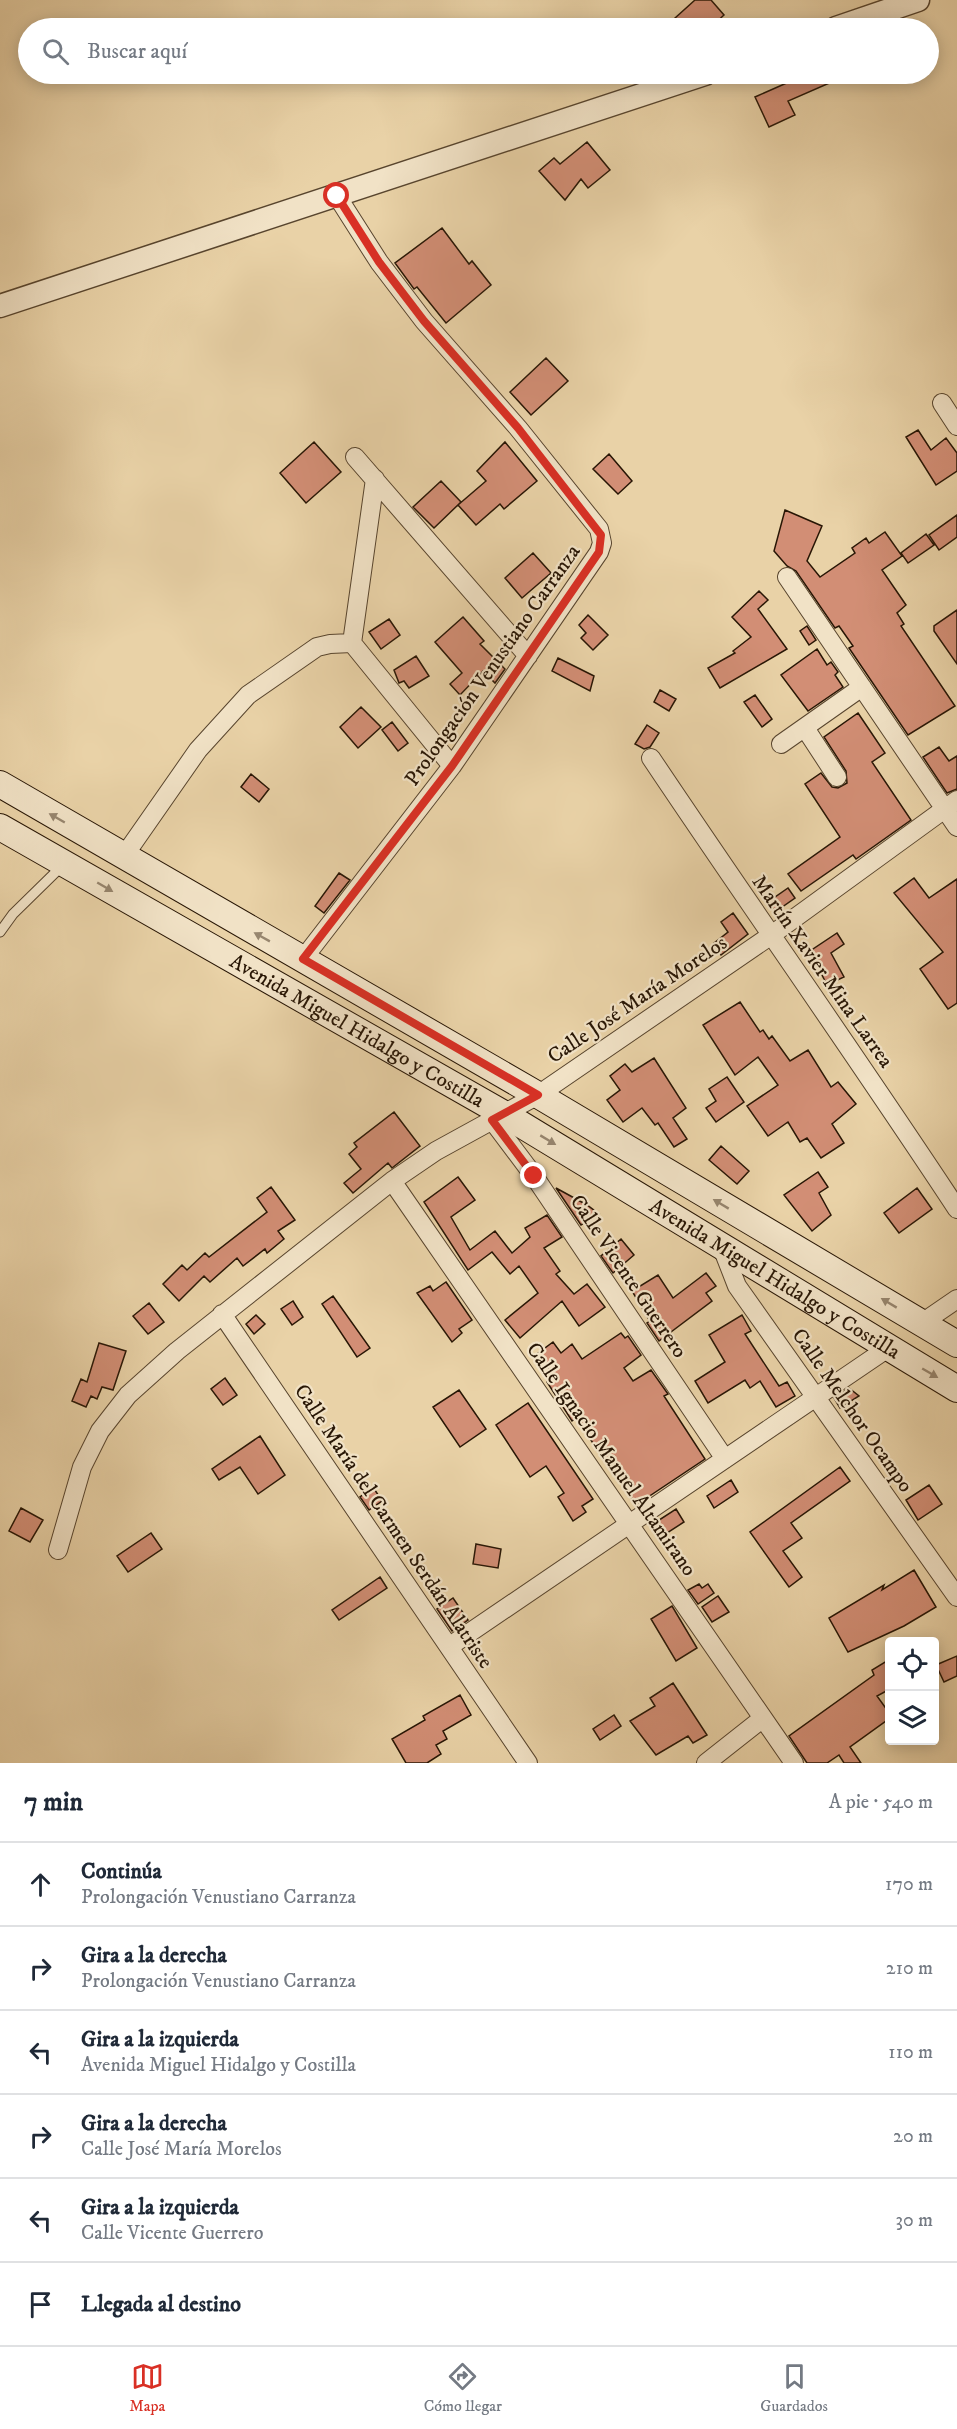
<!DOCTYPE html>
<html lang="es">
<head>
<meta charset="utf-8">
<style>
	:root { --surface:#fff; --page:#f2f2f3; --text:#1f2937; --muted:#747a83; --line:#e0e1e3; --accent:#d93025 }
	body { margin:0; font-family:"IM FELL DW Pica",serif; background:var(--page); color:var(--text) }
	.controls { position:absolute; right:18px; bottom:18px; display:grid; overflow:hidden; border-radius:6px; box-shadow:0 3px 15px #0003 }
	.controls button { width:54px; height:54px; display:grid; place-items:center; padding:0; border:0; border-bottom:2px solid var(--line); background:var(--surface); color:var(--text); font:30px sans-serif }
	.stop { position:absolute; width:18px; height:18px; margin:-14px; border:4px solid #d93025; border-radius:50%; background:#fff }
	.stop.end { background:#d93025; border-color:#fff; box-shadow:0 2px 6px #0008 }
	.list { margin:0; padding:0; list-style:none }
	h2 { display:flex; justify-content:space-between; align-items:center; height:78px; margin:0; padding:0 24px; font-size:26px }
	h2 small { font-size:20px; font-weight:400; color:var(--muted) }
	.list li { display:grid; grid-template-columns:39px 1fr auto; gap:18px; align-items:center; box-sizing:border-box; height:84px; padding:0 24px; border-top:2px solid var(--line) }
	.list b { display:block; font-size:22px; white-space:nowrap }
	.list p { margin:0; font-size:20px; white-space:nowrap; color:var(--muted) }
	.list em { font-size:20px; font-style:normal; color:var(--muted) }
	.icon { flex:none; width:33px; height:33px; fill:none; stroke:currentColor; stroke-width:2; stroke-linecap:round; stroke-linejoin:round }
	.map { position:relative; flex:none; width:957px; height:1763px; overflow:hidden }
	.search { position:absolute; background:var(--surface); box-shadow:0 3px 15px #0003; left:18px; right:18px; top:18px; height:66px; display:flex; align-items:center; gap:15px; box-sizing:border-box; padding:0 21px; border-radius:33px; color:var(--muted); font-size:22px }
	.sheet { height:582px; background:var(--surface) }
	nav { display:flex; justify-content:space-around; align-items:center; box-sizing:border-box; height:84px; border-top:2px solid var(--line); background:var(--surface); font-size:16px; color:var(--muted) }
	nav a { display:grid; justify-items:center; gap:3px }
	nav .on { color:var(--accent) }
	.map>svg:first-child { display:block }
</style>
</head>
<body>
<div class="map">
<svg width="957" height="1763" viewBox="0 0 957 1763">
	<rect width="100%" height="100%" fill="#e9d2a7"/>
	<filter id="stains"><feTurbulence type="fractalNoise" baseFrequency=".00333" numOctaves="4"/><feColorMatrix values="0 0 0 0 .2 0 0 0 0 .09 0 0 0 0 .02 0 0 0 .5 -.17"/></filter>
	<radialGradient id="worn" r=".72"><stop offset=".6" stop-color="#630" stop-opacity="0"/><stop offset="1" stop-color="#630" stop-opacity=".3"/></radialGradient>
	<!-- building -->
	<path fill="#d28e75" stroke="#281605" stroke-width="1.5" d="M695 0H711L724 15 710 28H664Z
		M807 74H850L788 101 795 115 769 127 755 97Z
		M587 142 610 170 588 188 581 179 565 200 539 171 554 158 560 164Z
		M442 228 469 264 472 261 491 285 446 323 417 287 414 289 395 263Z
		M546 358 568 381 531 415 510 392Z
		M918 430 931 450 946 438 957 453V471L936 485 906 437Z
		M314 442 341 472 306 503 280 473Z
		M505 442 537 481 504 509 500 504 476 525 458 505 486 481 477 471Z
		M609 454 632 481 618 494 593 469Z
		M441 481 461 502 434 528 413 507Z
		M785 510 822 526 807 561 820 577 855 553 852 548 866 538 869 543 885 532 902 556 882 570 906 605 897 613 904 624 901 626 955 706 908 735 849 648 853 646 839 626 835 628 796 571 787 566 774 551Z
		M957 515V537L939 550 929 535Z
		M926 534 934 545 908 563 901 553Z
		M533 553 551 573 522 598 505 578Z
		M759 591 768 600 758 609 787 649 720 688 708 668 735 653 733 651 751 637 732 617Z
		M957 610V664L934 631V626Z
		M588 615 608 635 593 650 581 638 586 633 579 625Z
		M463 617 484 641 480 644 505 669 495 683 483 671 460 695 450 684 462 673 435 642Z
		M389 619 400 635 381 649 369 632Z
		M807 626 816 640 809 645 800 631Z
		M817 649 827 665 831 662 838 672 835 675 843 687 808 711 781 675Z
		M416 656 429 676 409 688 404 681 399 683 394 670Z
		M558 658 594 676 590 691 552 671Z
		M660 690 676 699 669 711 654 702Z
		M755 695 772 719 762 727 744 702Z
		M361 707 381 727 358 748 340 727Z
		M858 713 885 753 872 762 911 820 856 859 853 855 801 891 788 874 840 837 805 784 821 773 832 787 838 788 847 783 846 771 824 737Z
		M392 722 408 743 398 751 382 730Z
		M647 725 659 733 650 747 644 749 635 744Z
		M939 747 949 761 957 756V789L947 793 923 757Z
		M251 774 269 789 259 802 241 787Z
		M339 873 350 880 324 913 315 906Z
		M914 878 929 898 957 879V1003L948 1009 920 969 943 952 894 893Z
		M788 888 795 898 775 912 768 902Z
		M733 913 748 934 721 955 713 944 728 932 721 922Z
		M837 933 844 944 831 953 844 977 827 985 810 951Z
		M740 1002 760 1032 763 1030 769 1039 772 1036 790 1061 808 1050 831 1087 838 1082 856 1104 832 1124 844 1143 821 1158 807 1138 800 1142 788 1122 768 1136 747 1106 778 1085 758 1057 735 1075 703 1025Z
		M654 1058 686 1108 673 1118 687 1139 674 1147 658 1123 655 1125 642 1108 623 1122 607 1100 620 1090 610 1076 625 1064 632 1072Z
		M727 1077 744 1102 716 1122 706 1108 716 1101 709 1089Z
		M394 1112 420 1146 392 1168 388 1163 353 1193 344 1183 361 1169 349 1154 357 1147 354 1143Z
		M721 1146 749 1171 737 1184 709 1160Z
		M818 1172 828 1187 819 1193 831 1215 812 1231 784 1195Z
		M458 1177 475 1200 451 1217 470 1250 495 1231 512 1253 530 1237 525 1228 547 1215 562 1237 544 1248 560 1271 556 1274 574 1294 587 1284 605 1307 579 1326 562 1301 520 1338 505 1320 538 1293 519 1266 510 1274 492 1252 468 1270 424 1202Z
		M271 1187 295 1220 278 1231 284 1239 267 1253 265 1249 243 1266 237 1258 210 1282 204 1276 179 1301 163 1284 182 1265 187 1270 205 1253 209 1257 267 1212 257 1198Z
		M556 1188 587 1205 599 1214 581 1225Z
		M917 1188 932 1209 899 1233 884 1213Z
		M621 1239 634 1255 613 1273 601 1256Z
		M706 1273 716 1286 706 1293 712 1301 659 1341 647 1323 650 1321 632 1291 658 1275 673 1298Z
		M446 1282 472 1320 459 1329 462 1333 452 1342 417 1293 430 1286 433 1291Z
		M333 1296 370 1348 357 1357 322 1304Z
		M293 1301 303 1317 292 1325 281 1309Z
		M149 1303 164 1322 148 1334 133 1316Z
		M256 1315 265 1324 254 1334 246 1324Z
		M742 1315 751 1331 745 1334 779 1386 787 1382 795 1396 776 1407 760 1381 750 1388 745 1380 708 1403 695 1381 725 1362 709 1335Z
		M621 1333 625 1338 628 1336 641 1355 624 1368 633 1381 651 1370 668 1394 664 1396 705 1459 636 1505 599 1447 597 1449 576 1418 572 1421 547 1382 555 1377 537 1354 553 1342 561 1353 572 1344 582 1359Z
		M99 1343 126 1351 113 1390 102 1387 97 1399 91 1396 86 1407 72 1401 81 1379 87 1382Z
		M225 1378 237 1395 223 1405 211 1389Z
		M849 1388 859 1396 840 1408 834 1398Z
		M459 1390 486 1429 460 1447 433 1407Z
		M528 1403 593 1499 582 1506 586 1512 573 1521 558 1497 564 1493 546 1466 530 1477 496 1425Z
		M260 1436 285 1475 258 1494 240 1467 219 1480 212 1469Z
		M840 1467 850 1481 791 1523 802 1538 783 1551 802 1577 789 1587 750 1532Z
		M731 1480 738 1492 714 1508 707 1496Z
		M929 1485 942 1504 918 1520 906 1500Z
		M373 1487 382 1501 369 1510 360 1497Z
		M21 1508 43 1520 30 1542 9 1531Z
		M676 1509 684 1522 664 1535 656 1522Z
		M151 1533 162 1549 128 1572 117 1556Z
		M476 1544 501 1549 498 1568 473 1564Z
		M914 1570 936 1607 904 1626 848 1652 829 1618 884 1585 882 1590Z
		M380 1577 387 1588 339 1620 332 1610Z
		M699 1584 702 1588 708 1584 714 1593 698 1604 688 1590Z
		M718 1596 729 1612 712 1622 702 1607Z
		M453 1598 468 1620 452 1631 437 1609Z
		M672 1606 697 1648 676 1661 651 1619Z
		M957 1656V1676L944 1682 936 1665Z
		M890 1659V1689L877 1696 890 1714V1718L850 1747 861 1763H844L839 1755 827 1763H807L789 1736 874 1675 872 1670Z
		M673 1683 707 1735 693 1743 688 1736 656 1755 630 1721 655 1706 650 1698Z
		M460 1695 471 1715 443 1731 447 1739 436 1745 441 1754 427 1763H406L392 1739 425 1720 423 1716Z
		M614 1715 621 1726 600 1740 593 1729Z"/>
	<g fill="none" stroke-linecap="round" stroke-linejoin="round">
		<!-- service casing -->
		<g stroke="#58452e" stroke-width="11">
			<path id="service" d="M0 932 13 914 62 866"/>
		</g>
		<!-- minor casing -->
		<g stroke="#58452e" stroke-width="20">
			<path id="minor" d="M942 403 957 426
				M355 457 528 656
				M375 479 352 643 452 766
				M787 577 957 827
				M805 728 837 777
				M781 744 862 687
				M651 758C752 909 857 1057 957 1209
				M124 856 198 750 248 695 317 647 330 644 352 643
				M303 959 452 766 599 552 602 543 599 529 518 428 424 321 379 262 337 196
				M492 1120 534 1176 725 1459
				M392 1181 794 1763
				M721 1245 737 1286 957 1597
				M222 1314 528 1763
				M922 1323 957 1299
				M58 1550 82 1467 100 1431 128 1395 177 1351 392 1181 436 1151 538 1095 770 936 957 800
				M450 1646 888 1348
				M706 1763 763 1718"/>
		</g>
		<!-- tertiary casing -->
		<g stroke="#58452e" stroke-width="25">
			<path id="tertiary" d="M836 28 918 0
				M0 306 705 74"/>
		</g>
		<!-- secondary casing -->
		<g stroke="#281605" stroke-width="28">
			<g id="secondary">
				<path d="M0 784 538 1095 957 1344"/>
				<path id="s1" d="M0 827 504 1114 957 1389"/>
			</g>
		</g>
		<!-- service -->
		<use href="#service" stroke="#f1e2c6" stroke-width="9"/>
		<!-- minor -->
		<use href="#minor" stroke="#f1e2c6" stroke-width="18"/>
		<!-- tertiary -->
		<use href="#tertiary" stroke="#f1e2c6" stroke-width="22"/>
		<!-- secondary -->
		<use href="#secondary" stroke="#f1e2c6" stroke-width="26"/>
	</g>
	<!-- one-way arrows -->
	<defs><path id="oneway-solid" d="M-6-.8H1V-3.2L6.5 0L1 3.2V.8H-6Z" transform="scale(1.5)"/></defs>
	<g fill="#97866f">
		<use href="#oneway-solid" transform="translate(57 818) rotate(-150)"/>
		<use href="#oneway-solid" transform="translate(105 887) rotate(30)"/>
		<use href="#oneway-solid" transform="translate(262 937) rotate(-151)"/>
		<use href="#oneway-solid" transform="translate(548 1140) rotate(31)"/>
		<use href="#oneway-solid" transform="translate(721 1204) rotate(-149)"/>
		<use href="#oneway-solid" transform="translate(889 1303) rotate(-149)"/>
		<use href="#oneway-solid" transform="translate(930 1373) rotate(30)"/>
	</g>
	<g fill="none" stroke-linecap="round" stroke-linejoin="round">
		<!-- route -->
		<path stroke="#d93025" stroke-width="8" d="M337 196 379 262 424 321 518 428 601 535 599 552 452 766 303 959 538 1095 492 1120 534 1176"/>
	</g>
	<g text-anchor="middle" stroke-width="4.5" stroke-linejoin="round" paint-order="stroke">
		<!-- street labels -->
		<g font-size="21" fill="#281605" stroke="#f1e2c6">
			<text transform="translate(492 665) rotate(-55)" y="7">Prolongación Venustiano Carranza</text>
			<text transform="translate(823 971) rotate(55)" y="7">Martín Xavier Mina Larrea</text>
			<text transform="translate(637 999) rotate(-34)" y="7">Calle José María Morelos</text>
			<text dy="7" stroke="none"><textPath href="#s1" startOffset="411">Avenida Miguel Hidalgo y Costilla</textPath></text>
			<text transform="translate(629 1276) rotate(56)" y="7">Calle Vicente Guerrero</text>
			<text dy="7" stroke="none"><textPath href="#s1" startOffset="897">Avenida Miguel Hidalgo y Costilla</textPath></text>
			<text transform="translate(853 1410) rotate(55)" y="7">Calle Melchor Ocampo</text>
			<text transform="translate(612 1459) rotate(55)" y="7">Calle Ignacio Manuel Altamirano</text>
			<text transform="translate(394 1526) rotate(56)" y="7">Calle María del Carmen Serdán Alatriste</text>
		</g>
	</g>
	<rect width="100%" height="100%" filter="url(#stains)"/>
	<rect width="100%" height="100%" fill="url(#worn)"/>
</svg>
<div class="controls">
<button><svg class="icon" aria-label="locate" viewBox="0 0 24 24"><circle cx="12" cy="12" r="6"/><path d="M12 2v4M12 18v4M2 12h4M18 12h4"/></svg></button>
<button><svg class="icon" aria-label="layers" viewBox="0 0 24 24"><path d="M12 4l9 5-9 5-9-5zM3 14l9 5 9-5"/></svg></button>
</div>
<div class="stop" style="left:337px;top:196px"></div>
<div class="stop end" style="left:534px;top:1176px"></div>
<div class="search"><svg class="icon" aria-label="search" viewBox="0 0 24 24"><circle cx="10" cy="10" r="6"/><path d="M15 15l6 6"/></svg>Buscar aquí</div>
</div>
<section class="sheet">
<h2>7 min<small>A pie · 540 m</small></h2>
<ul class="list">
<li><svg class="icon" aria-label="ahead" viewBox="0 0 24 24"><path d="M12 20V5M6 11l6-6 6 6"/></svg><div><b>Continúa</b><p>Prolongación Venustiano Carranza</p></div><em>170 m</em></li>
<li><svg class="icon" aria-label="right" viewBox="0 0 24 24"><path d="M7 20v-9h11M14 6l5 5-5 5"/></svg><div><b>Gira a la derecha</b><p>Prolongación Venustiano Carranza</p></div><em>210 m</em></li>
<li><svg class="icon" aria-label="left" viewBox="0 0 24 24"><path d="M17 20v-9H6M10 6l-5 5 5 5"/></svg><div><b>Gira a la izquierda</b><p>Avenida Miguel Hidalgo y Costilla</p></div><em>110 m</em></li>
<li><svg class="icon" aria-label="right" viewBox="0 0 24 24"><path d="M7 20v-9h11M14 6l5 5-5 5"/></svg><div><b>Gira a la derecha</b><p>Calle José María Morelos</p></div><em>20 m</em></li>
<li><svg class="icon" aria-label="left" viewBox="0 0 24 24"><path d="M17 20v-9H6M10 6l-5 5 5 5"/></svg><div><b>Gira a la izquierda</b><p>Calle Vicente Guerrero</p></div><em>30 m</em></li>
<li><svg class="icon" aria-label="arrive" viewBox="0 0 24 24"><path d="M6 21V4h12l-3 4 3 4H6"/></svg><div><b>Llegada al destino</b></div></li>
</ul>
</section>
<nav>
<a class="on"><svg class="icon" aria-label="map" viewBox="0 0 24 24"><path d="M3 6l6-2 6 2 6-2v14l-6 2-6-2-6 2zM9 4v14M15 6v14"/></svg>Mapa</a>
<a><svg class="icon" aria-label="directions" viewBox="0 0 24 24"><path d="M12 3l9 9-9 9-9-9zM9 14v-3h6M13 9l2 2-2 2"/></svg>Cómo llegar</a>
<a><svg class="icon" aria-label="saved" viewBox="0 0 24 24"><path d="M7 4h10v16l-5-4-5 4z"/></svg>Guardados</a>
</nav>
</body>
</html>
